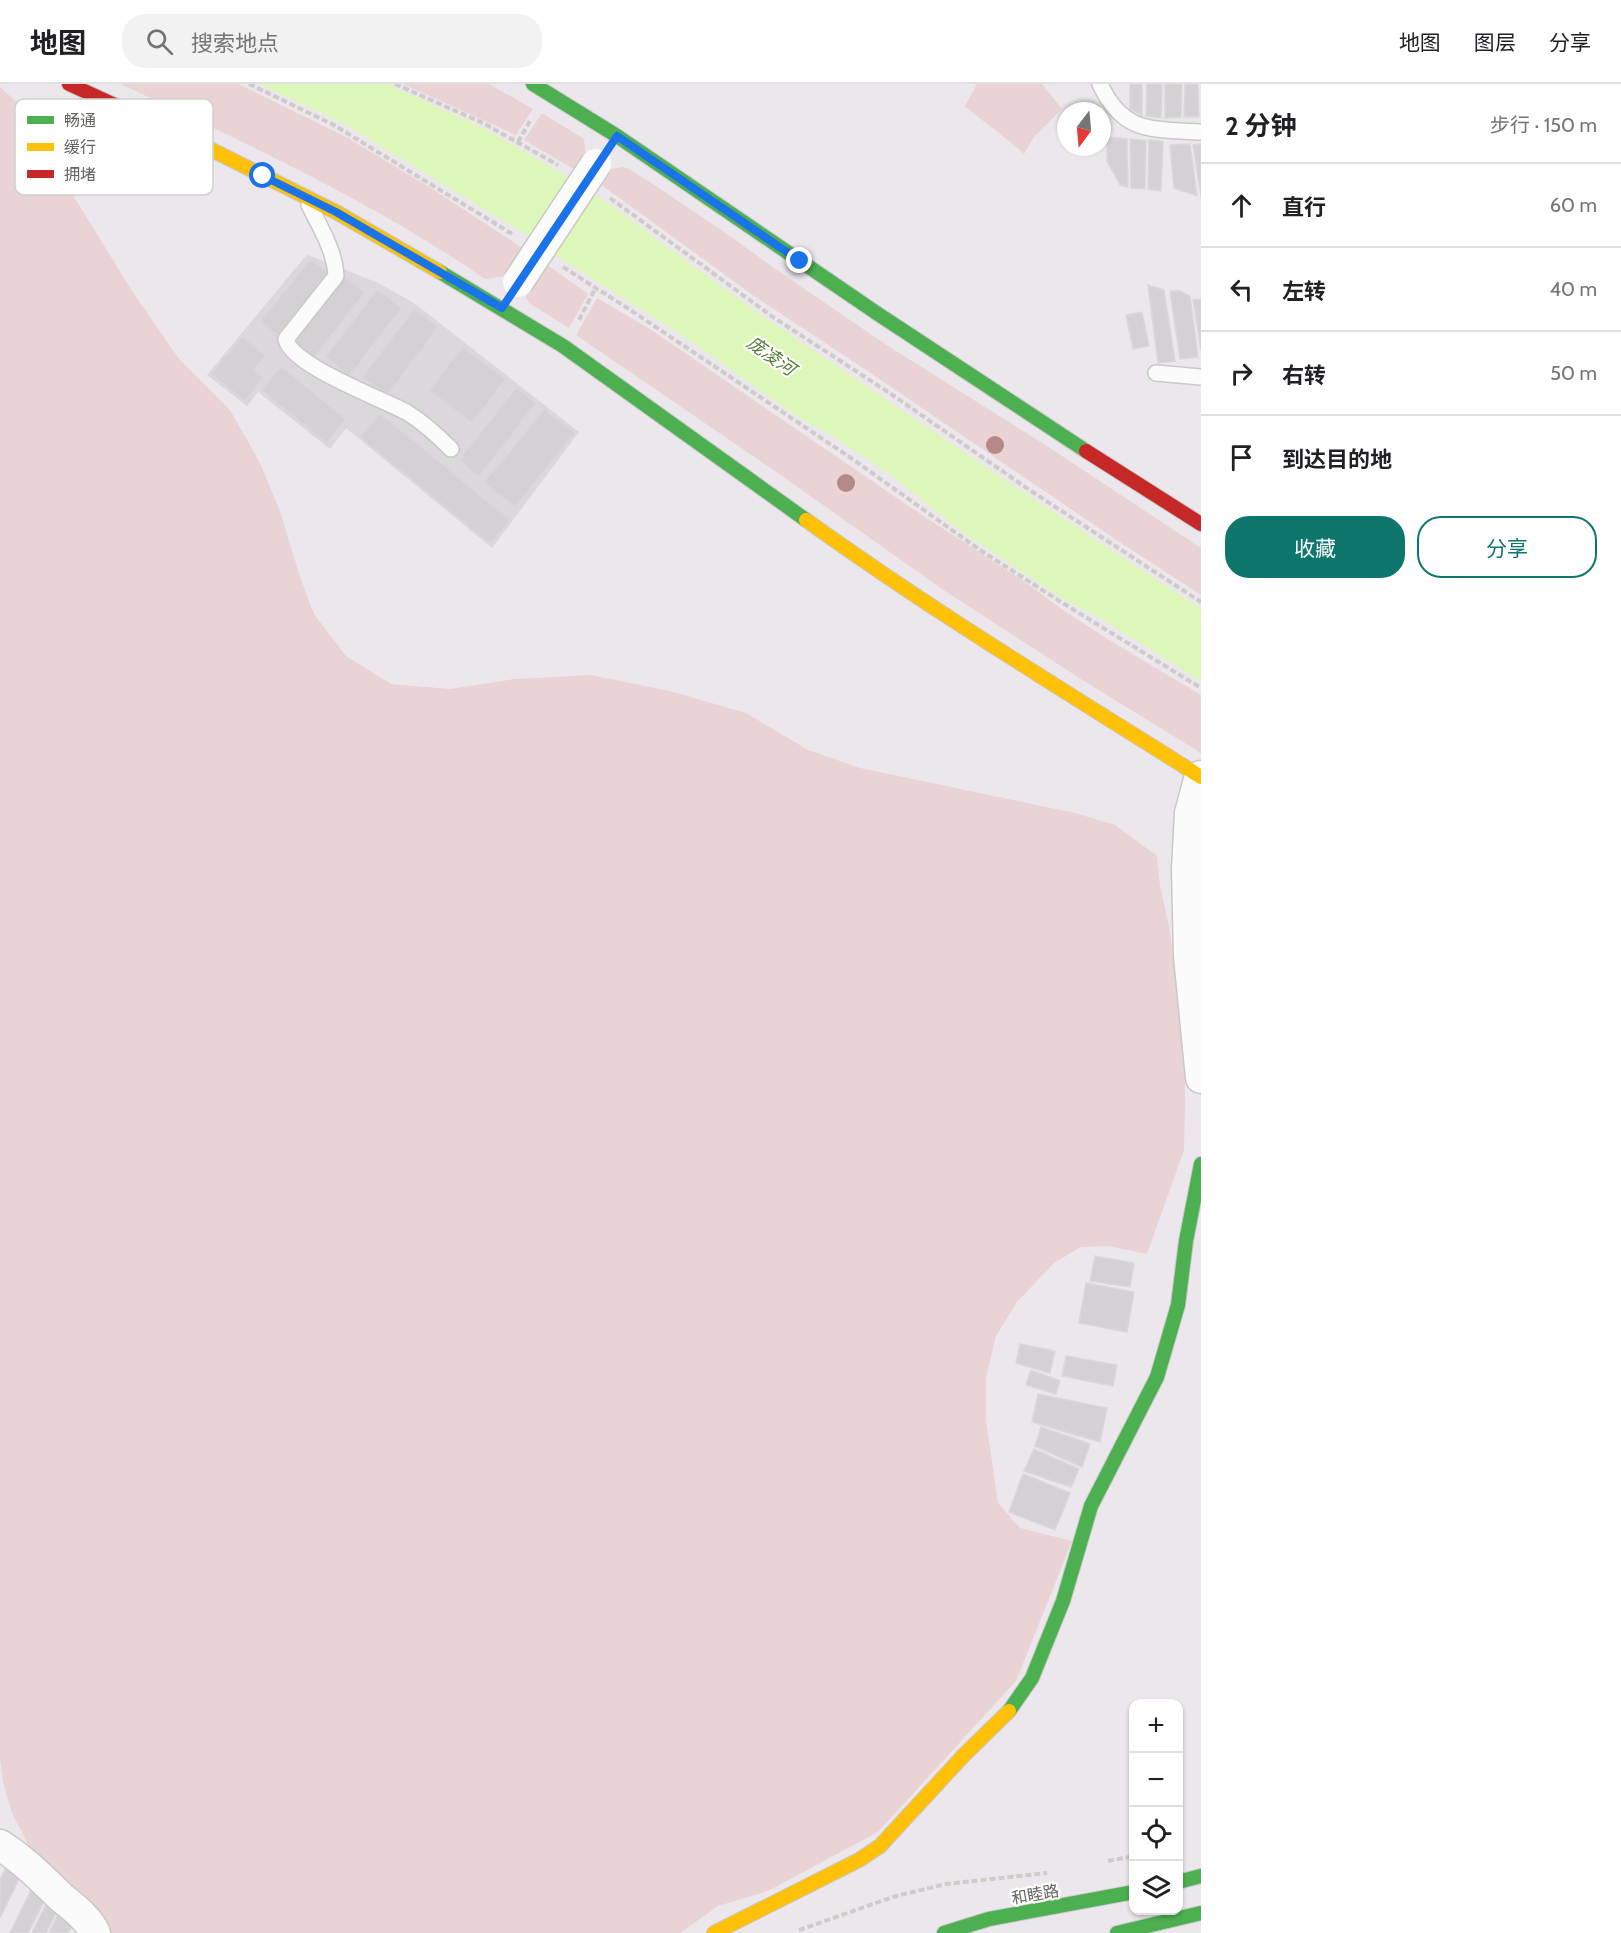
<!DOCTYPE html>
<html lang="zh">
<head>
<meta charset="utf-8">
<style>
	:root { --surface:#fff; --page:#f2f2f2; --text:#202124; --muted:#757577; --line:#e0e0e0; --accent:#0f766e }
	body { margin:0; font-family:Cabin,"Noto Sans SC",sans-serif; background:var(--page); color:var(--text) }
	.controls { position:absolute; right:18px; bottom:18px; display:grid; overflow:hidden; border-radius:12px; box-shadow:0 2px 4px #0004 }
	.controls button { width:54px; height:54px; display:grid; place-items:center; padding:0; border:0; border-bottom:2px solid var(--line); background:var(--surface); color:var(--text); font:30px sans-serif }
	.compass { position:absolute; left:1057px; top:18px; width:54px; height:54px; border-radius:50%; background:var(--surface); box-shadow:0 2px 4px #0004; rotate:196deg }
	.stop { position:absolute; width:18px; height:18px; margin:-14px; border:4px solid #1a73e8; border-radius:50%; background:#fff }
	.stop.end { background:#1a73e8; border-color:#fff; box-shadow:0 2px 6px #0008 }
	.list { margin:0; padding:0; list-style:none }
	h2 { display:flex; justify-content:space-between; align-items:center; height:78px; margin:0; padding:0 24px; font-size:26px }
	h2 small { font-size:20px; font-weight:400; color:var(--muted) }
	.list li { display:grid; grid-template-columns:39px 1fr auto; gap:18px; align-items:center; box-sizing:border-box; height:84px; padding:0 24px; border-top:2px solid var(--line) }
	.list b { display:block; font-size:22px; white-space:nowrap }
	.list em { font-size:20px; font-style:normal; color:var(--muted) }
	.actions { display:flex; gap:12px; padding:18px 24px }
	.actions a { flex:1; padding:14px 0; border:2px solid var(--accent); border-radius:24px; text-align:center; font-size:21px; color:var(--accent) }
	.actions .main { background:var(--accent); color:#fff }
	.icon { flex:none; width:33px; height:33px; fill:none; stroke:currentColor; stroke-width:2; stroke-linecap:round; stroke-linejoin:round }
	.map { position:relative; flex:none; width:1201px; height:1849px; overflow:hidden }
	header { display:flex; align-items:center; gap:36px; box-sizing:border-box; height:84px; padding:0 30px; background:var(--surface); border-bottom:2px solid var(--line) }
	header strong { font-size:28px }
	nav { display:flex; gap:33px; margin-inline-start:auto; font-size:21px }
	.search { width:420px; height:54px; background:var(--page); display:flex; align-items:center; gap:15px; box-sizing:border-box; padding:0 21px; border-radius:24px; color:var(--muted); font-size:22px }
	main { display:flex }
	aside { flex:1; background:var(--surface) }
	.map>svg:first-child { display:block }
</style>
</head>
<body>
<header>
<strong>地图</strong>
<div class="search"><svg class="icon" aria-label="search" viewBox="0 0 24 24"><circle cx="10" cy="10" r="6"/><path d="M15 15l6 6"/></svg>搜索地点</div>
<nav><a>地图</a><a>图层</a><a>分享</a></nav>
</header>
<main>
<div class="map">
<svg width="1201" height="1849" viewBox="0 0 1201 1849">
	<rect width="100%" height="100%" fill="#ece7ed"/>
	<!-- industrial -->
	<path fill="#dbd7dd" d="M308 171 378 199 414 219 579 348 492 464 346 344 330 365 258 308 247 322 207 291 304 174Z"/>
	<!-- green -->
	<path fill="#e9d3d5" d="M121 0H238L346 53 431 104 527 167 508 192 485 195C372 117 245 59 121 0Z
		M403 0H489L533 25 516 51Z
		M977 0H1042L1062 25 1034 53 1024 70C1005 52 984 39 965 22Z
		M0 3 24 25 52 63 68 103 132 207 179 275 230 326 259 377 280 427 300 493 314 530 346 572 391 600 450 605 514 595 591 591 670 607 746 629 808 666 860 684 1075 729 1115 741 1157 772 1160 802 1170 847 1176 893 1185 983V1025L1184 1066 1147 1170 1108 1162 1081 1163 1054 1179 1017 1218 996 1252 986 1294V1336L998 1419 1020 1444 1072 1457 1016 1597 878 1748 768 1807 718 1822 680 1849H106L36 1776 12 1729 3 1698 0 1674Z
		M542 29 584 55 587 83 582 90 524 56Z
		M623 83 629 85 650 98 730 152 774 184 885 260 1050 364 1201 464V511L1112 453 869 288 754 212 596 97 607 86Z
		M542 177 588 210 569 244 529 219C520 206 535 190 542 177Z
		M597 214 650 245 913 425 1022 496 1066 528 1106 554 1201 611V669L1084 597 945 507 772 385 576 251Z"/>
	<!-- water -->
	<path fill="#ddf7bb" d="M258 0H387L482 43 575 97 535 156 341 38Z
		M590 108 627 132 655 154 757 228 1017 404 1201 525V597L1101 535 1066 517 961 447 889 390 834 353 795 331 686 254 550 168Z"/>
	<!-- building -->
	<path fill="#d4d1d5" stroke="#dbd6dc" stroke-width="1.5" d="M1130 0H1142V31L1130 25Z
		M1147 0H1162L1161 34 1146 32Z
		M1165 0H1182L1181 33 1165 34Z
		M1185 0H1198L1199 33H1184Z
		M1107 53 1127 55 1128 103 1120 101 1107 77Z
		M1130 55 1146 57 1145 105 1131 104Z
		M1149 56 1163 58 1161 107 1148 105Z
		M1190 60 1197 112 1174 104 1170 61Z
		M1201 60V112L1193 61Z
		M311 175 332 192 281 254 260 237Z
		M342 190 365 208 314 274 291 256Z
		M1148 201 1164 206 1175 277 1158 279Z
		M377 206 402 224 349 292 325 273Z
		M1170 207H1180L1190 212 1198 273 1180 275Z
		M1201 215V266L1193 216Z
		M414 225 438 243 387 311 362 293Z
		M1142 228 1149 262 1133 265 1126 231Z
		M242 252 266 272 254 286 263 294 245 317 211 290Z
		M463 263 506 295 472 339 429 306Z
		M281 282 346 335 327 359 261 306Z
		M516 303 536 319 479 393 459 376Z
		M544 325 575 349 515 423 484 399Z
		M380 329 510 436 490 460 360 353Z
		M1095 1172 1134 1179 1130 1203 1090 1197Z
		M1086 1199 1134 1208 1127 1248 1079 1239Z
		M1020 1260 1055 1267 1050 1289 1016 1279Z
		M1066 1272 1117 1281 1113 1302 1062 1292Z
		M1031 1286 1060 1297 1056 1310 1026 1301Z
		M1038 1310 1107 1324 1100 1358 1032 1338Z
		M1041 1343 1090 1360 1082 1383 1035 1362Z
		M1034 1365 1079 1385 1071 1403 1024 1387Z
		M1023 1390 1070 1409 1055 1446 1009 1428Z
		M6 1784 20 1793 0 1834V1796Z
		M33 1802 46 1814 28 1849H10Z
		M48 1816 58 1825 46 1849H32Z
		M59 1828 74 1838 68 1849H49Z"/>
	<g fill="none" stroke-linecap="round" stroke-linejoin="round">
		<!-- lane casing -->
		<g stroke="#c8c8c7" stroke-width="18">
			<path id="lane" d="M1100 0C1123 50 1153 45 1201 48
				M309 121C320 143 335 167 336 192L286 255C290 281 383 315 408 329 424 339 438 352 451 365
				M1156 289 1201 293"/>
		</g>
		<!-- street casing -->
		<g stroke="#c8c8c7" stroke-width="33">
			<path id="street" d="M1200 692 1190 729 1187 785 1189 872 1201 994
				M0 1761C24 1776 42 1795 62 1814 74 1824 88 1834 95 1849"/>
		</g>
		<!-- fast casing -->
		<g stroke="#c7c7c7" stroke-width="16">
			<path id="fast" d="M533 0 617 52 878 230 1086 367
				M440 188 563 262 806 436
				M1009 1627 1032 1594 1063 1517 1091 1422 1157 1293 1178 1221 1186 1157 1201 1080
				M1178 1798 1201 1792
				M944 1849 989 1835 1134 1808
				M1117 1849 1201 1829"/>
		</g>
		<!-- slow casing -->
		<g stroke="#c7c7c7" stroke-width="16">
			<path id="slow" d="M204 62 336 128 440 188
				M806 436C934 528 1068 609 1201 693
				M714 1849 859 1776 880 1762 964 1671 1009 1627"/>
		</g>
		<!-- jam casing -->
		<g stroke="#c7c7c7" stroke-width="16">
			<path id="jam" d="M69 0 204 62
				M1086 367 1201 440"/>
		</g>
		<!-- path -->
		<path stroke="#cecbc9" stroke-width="4" stroke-dasharray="6 3" stroke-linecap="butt" d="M249 0 332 40 514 151
			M395 0 483 39 558 81
			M518 58 531 35
			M610 114 773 233 891 310 1031 407 1201 518
			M563 183 632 227 851 374 980 466 1061 518 1201 604
			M579 236 595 205
			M1108 1777 1134 1772
			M799 1846 896 1812 946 1800 1047 1789"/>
		<!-- lane -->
		<use href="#lane" stroke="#fcfbfc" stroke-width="15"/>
		<!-- street -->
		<use href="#street" stroke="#fcfbfc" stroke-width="30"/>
		<!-- fast -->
		<use href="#fast" stroke="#4caf50" stroke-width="14"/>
		<!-- slow -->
		<use href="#slow" stroke="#ffc107" stroke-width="14"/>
		<!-- jam -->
		<use href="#jam" stroke="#c62828" stroke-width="14"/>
		<!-- street-bridge casing -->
		<g stroke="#c8c8c7" stroke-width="33" stroke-linecap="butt">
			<path id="street-bridge" d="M518 198 596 80"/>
		</g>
		<!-- street-bridge -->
		<use href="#street-bridge" stroke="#fcfbfc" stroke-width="30"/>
	</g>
	<!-- trees -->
	<g fill="#b68989">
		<circle cx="995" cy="361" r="9"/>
		<circle cx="846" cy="399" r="9"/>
	</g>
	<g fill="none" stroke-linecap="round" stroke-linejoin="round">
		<!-- route -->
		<path stroke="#1a73e8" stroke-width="8" d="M263 92 336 128 502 224 617 52 800 177"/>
	</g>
	<g text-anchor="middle" stroke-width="4.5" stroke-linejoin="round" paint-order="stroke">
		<!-- street labels -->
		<g font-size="16" fill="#60655d" stroke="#fff">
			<text transform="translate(1035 1810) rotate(-10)" y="6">和睦路</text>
		</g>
		<!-- water labels -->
		<g font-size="18" font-style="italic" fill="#557b32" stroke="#fff">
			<text transform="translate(771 272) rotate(35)" y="6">庞凌河</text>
		</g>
	</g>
	<!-- legend -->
	<rect x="15" y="15" width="198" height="96" rx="9" fill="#fff" stroke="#cfd1ce" stroke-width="1.5"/>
	<rect x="27" y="32" width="27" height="8" fill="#4caf50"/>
	<rect x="27" y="59" width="27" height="8" fill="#ffc107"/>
	<rect x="27" y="86" width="27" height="8" fill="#c62828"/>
	<g font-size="16" fill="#60655d">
		<text x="64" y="42">畅通</text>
		<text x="64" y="69">缓行</text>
		<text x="64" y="96">拥堵</text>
	</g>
</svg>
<div class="controls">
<button>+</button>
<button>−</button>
<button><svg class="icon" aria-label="locate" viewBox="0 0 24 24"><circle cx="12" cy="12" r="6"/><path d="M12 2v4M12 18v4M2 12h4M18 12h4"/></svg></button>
<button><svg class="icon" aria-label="layers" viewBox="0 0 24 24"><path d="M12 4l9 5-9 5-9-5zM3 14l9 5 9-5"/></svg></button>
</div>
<svg class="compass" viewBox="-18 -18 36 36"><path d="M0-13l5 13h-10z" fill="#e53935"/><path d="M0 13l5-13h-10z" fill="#757577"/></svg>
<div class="stop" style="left:263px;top:92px"></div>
<div class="stop end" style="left:800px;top:177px"></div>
</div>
<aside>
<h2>2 分钟<small>步行 · 150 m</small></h2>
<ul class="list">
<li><svg class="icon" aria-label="ahead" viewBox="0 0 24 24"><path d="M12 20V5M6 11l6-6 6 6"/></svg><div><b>直行</b></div><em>60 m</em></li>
<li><svg class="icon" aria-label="left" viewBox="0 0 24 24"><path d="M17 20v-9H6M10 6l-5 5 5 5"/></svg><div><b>左转</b></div><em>40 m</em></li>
<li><svg class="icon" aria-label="right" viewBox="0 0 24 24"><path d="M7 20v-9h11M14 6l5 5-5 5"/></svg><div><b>右转</b></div><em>50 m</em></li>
<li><svg class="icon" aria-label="arrive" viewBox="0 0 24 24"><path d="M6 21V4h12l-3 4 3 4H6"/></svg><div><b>到达目的地</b></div></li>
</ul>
<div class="actions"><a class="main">收藏</a><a>分享</a></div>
</aside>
</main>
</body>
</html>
